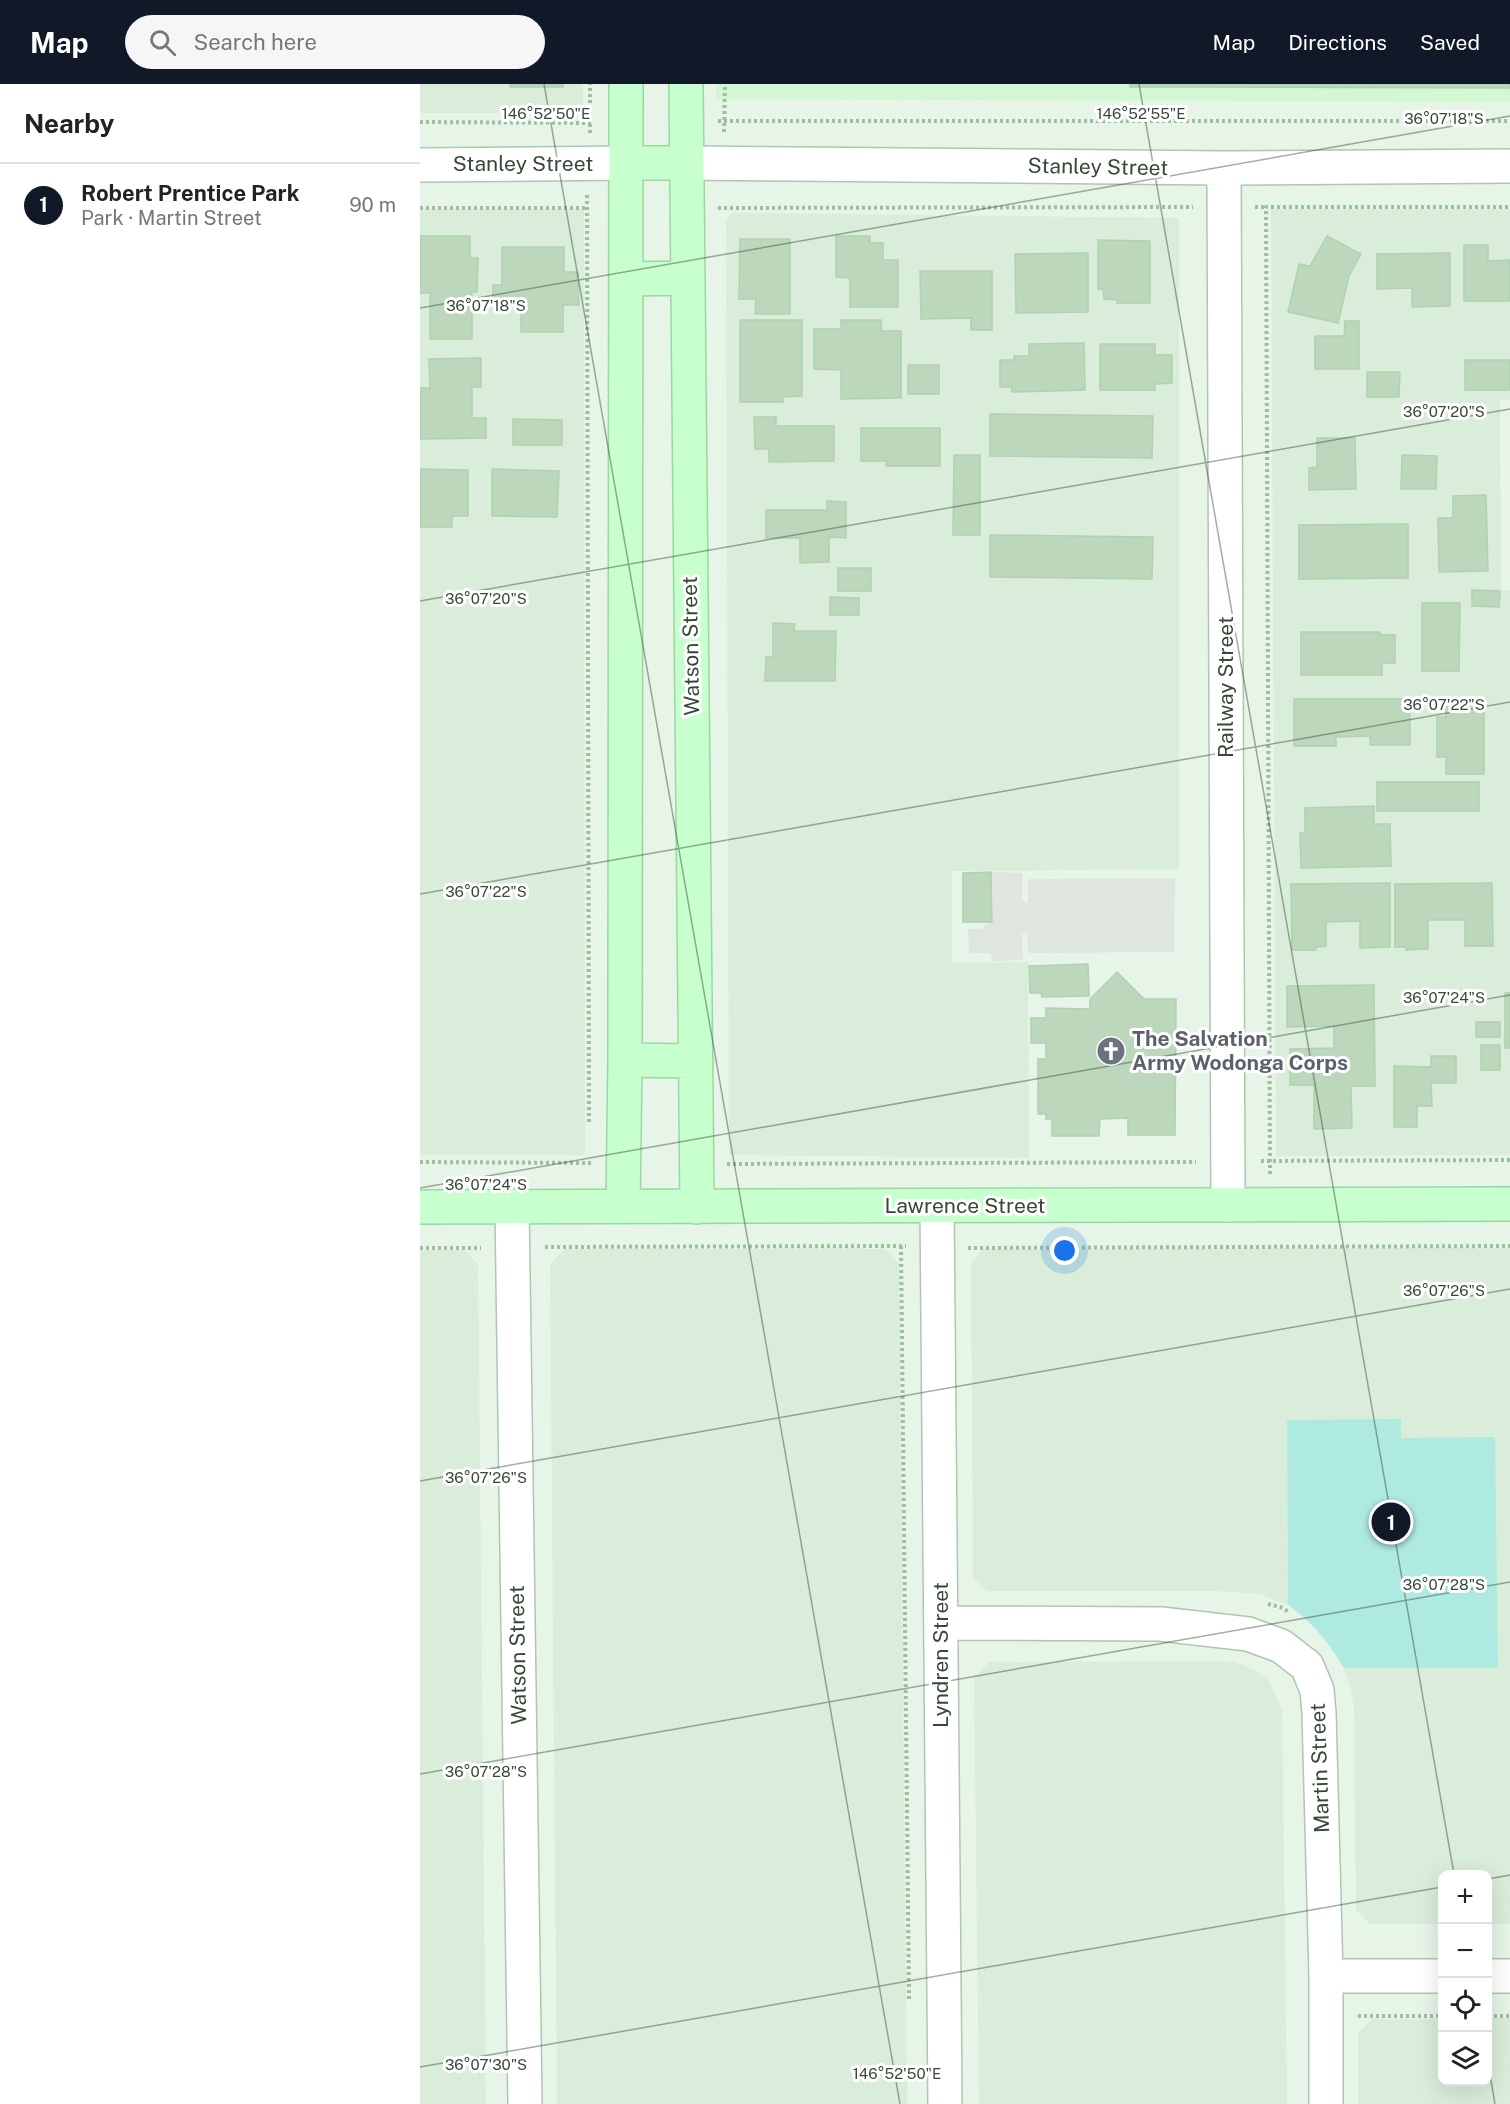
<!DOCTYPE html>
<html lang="en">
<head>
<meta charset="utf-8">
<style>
	:root { --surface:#fff; --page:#f6f6f6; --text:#222; --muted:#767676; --line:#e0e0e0; --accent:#111827 }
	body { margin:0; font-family:"Public Sans",sans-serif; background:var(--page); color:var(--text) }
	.controls { position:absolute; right:18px; bottom:18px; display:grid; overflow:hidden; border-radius:12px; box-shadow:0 6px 24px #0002 }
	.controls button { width:54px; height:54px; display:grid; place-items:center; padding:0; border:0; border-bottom:2px solid var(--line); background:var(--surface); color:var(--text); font:30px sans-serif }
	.you { position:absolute; left:645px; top:1167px; width:21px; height:21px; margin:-15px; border:4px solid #fff; border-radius:50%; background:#1a73e8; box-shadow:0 0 0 9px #1a73e833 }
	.badge { display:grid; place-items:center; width:39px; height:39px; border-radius:50%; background:var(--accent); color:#fff; font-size:20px; font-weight:700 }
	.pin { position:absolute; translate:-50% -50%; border:3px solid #fff; box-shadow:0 2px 6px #0006 }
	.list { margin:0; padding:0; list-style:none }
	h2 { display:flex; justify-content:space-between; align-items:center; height:78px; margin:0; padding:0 24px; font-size:26px }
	h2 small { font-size:20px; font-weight:400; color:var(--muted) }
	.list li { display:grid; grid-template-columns:39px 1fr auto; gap:18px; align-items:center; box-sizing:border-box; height:84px; padding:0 24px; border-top:2px solid var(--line) }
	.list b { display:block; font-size:22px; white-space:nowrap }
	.list p { margin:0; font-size:20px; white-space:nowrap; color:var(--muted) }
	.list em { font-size:20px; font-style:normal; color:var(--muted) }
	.icon { flex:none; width:33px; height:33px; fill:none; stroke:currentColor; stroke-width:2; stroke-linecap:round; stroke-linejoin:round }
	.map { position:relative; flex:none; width:1090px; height:2020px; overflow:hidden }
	header { display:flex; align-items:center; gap:36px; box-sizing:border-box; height:84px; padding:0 30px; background:var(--accent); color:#fff }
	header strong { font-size:28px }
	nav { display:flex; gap:33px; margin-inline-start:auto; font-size:21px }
	.search { width:420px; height:54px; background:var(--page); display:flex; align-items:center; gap:15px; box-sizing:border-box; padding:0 21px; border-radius:33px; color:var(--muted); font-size:22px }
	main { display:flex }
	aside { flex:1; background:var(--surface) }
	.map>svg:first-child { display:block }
</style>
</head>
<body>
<header>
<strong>Map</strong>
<div class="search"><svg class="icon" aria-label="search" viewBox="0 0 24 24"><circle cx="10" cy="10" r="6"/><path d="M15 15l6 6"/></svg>Search here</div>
<nav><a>Map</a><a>Directions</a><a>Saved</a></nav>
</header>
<main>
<aside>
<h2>Nearby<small></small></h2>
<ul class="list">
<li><span class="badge">1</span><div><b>Robert Prentice Park</b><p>Park · Martin Street</p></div><em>90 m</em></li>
</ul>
</aside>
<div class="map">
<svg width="1090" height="2020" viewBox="0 0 1090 2020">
	<rect width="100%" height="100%" fill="#e7f4e8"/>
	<!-- residential -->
	<path fill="#d9edda" d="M0 0H163V29H0Z
		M0 125H164L165 1071H0Z
		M851 125H1090V316L1080 317 1081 506H1090V1071L856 1072Z
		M312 129 759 134V785L532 787V879L608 878 609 1074 309 1071 306 136Z
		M1090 1164V1840H1068V1790H1022V1840H950L936 1826 934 1623 931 1605 924 1584 1078 1583 980 1354 981 1336H867L868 1521 840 1510 795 1507H567L553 1494 551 1179 564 1165Z
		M144 1165H465L479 1179 487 2020H137L130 1181Z
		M0 1166H44L58 1180 66 2020H0Z
		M796 1577 815 1578 832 1585 842 1591 849 1597 862 1625 867 2020H559L554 1594 569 1578Z
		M1068 1934H1090V2020H938V1949L952 1935H1022V1998H1068Z"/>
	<!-- commercial -->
	<path fill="#d3f7d2" d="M296 0H1090V18L296 15Z"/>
	<!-- green -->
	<path fill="#aeeae0" d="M981 1335V1354L1075 1353 1078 1584H924C907 1556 894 1540 868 1521L867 1336Z"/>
	<!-- parking -->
	<path fill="#dfe5df" d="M572 788 602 789V816L605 819H608V795L755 794 754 868 608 869 607 847 602 851 603 876 572 877 571 871 569 869H549L548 845H562L564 842 573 837Z"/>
	<!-- building -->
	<path fill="#bdd7bc" stroke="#afd2af" stroke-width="1.5" d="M90 0H143V3H90Z
		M710 0H1090V4L710 3Z
		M0 152H50V174H58L57 208H52V255H10V209H0Z
		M416 152H450V159H463V176H478V223H430V194L416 193Z
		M907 152 941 170 929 192 918 239 868 228 879 180 890 182Z
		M320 155H370V230H335L336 215H319Z
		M678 156 730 157V219H697L698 216 684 215 683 205H678Z
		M1044 161H1068V177L1090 176V217H1044Z
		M82 163H144V188H158L159 221H143V248H101V221H73V201H82Z
		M668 169V228L596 229 595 170Z
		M1030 169V222L992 223V204L957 205V170Z
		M500 187H572V246H551V234L501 235Z
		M320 236H382V312L363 313V318H320Z
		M421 236H461L462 247H481V314L421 315V286L394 285V245H421Z
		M925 237H939V285H895V252H924Z
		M664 259 665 306 592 308V303H580V276H594V272H609V260Z
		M680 260H735V271H752V299L735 300V306H680Z
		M61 274V303H52V334H66V354L0 355V304H10L9 275Z
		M1045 276H1090V306H1045Z
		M488 281H519V310H488Z
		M947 288H980L979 313H947Z
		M570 330 733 332 732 374 570 372Z
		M334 333H356V342H414V377L349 378V365H335Z
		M93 335 142 336V361H93Z
		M441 344H520V382H466V377H441Z
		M897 354H935L936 405 889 406V384L897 383Z
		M534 371H560V451H533Z
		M982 371 1017 372 1016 405H981Z
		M0 385 48 386V432H32V443H0Z
		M72 385 139 387 137 433 72 432Z
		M1066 411 1068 487 1019 488 1018 434H1033V412Z
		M407 417 426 418V454L409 453V478L380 479V454H346V426H407Z
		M988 440V494L879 495V441Z
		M570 451 733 453 732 495 570 493Z
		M418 484H451V507H418Z
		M1052 506 1080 507 1079 523 1052 522Z
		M410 513 439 514V531H410Z
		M1002 519H1040L1039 587H1002Z
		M353 539 375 540 374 547H416L415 597H345L346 573H353Z
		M881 548H960V551H975V579H962V591H881Z
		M874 615H990V661H950V652L916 653V662H874Z
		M1026 616H1064V690H1026V673H1017V633H1026Z
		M957 698H1059V727H957Z
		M954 722V740H970L971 782 881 784 880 749H885V724Z
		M571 788 572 838H543V789Z
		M970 799V863L940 864V837L906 838V862L896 863V866H872L871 800Z
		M1072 799 1073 862H1045V836H1008V865L986 866V863H975V800Z
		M668 880 669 912 622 913 621 909H610L609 882Z
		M697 888 724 915H756L755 1051H708V1034L680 1035 679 1052H632V1035H626V1030H618V975H626V959H611V934H626V924L670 925V915Z
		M954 901 955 1002H931L932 1044 894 1045V1001H870V965L914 964V942L867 943V902Z
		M1085 909H1090V964H1085Z
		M1056 938H1080V953H1056Z
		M1061 961H1080V986H1061Z
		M1011 972H1036V999H1011L1012 1022H997V1043H974V982L1011 983Z"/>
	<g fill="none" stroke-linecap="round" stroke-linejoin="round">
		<!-- street casing -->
		<g stroke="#afc6b0" stroke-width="36">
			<path id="street" d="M267 79 804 84 1090 82
				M0 81 207 79
				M804 84 808 1121
				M92 1122 105 2020
				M517 1123 525 2020
				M521 1539 741 1540 828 1550 861 1562 887 1582 897 1606 899 1629 906 1892V2020
				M906 1892H1022
				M1068 1892H1090"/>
		</g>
		<!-- secondary casing -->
		<g stroke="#97d99f" stroke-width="36">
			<path id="secondary" d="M266 0 277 1123
				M207 79H267
				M207 195 267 194
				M205 976 276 977
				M203 1122 205 976 206 0
				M0 1123 1090 1120"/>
		</g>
		<!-- path -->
		<path stroke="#9ac39b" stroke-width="4" stroke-dasharray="3 3" stroke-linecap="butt" d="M298 37H1090
			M0 38 173 39
			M304 48 305 0
			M170 49V0
			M167 111 169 1039
			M835 123H846
			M0 124H167
			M298 124 773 123
			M841 1077 1090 1076
			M0 1078 173 1079
			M307 1080 776 1078
			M850 1090 846 123H1090
			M481 1162 489 1917
			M125 1163 486 1162
			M0 1164H61
			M548 1164 1090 1162
			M848 1520 860 1523 869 1528
			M938 1932H1022
			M1068 1932H1090"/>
		<!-- street -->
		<use href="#street" stroke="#fff" stroke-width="33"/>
		<!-- secondary -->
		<use href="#secondary" stroke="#c7ffce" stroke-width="33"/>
	</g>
	<!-- ticks -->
	<path fill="none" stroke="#364836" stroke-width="1.5" stroke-opacity="0.45" d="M124 0 480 2020M719 0 1034 1790M0 224 1090 32M0 517 1090 325M0 810 1090 618M0 1104 1090 911M0 1397 1090 1205M0 1690 1090 1498M1068 1795 1090 1791M1068 1979 1075 2020M0 1983 1022 1803"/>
	<!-- icons -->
	<defs>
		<g id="church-disc" transform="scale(1.5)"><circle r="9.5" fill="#6b7280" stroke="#fff"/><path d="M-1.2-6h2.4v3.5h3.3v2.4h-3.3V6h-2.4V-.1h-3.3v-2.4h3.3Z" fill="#fff"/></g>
	</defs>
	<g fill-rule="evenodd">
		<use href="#church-disc" x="691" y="967"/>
	</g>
	<g text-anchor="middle" stroke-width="6" stroke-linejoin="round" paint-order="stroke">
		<!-- street labels -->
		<g font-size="21" fill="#364836" stroke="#fff">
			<text x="103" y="87">Stanley Street</text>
			<text transform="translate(678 83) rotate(1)" y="7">Stanley Street</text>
			<text transform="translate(271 562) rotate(-91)" y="7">Watson Street</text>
			<text transform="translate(806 603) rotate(-90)" y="7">Railway Street</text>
			<text x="545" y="1129">Lawrence Street</text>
			<text transform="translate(98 1571) rotate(-91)" y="7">Watson Street</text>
			<text transform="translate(521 1571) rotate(-90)" y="7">Lyndren Street</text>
			<text transform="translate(900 1684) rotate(-92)" y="7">Martin Street</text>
		</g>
		<!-- worship labels -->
		<g font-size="21" font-weight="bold" fill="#5b616d" stroke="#fff" text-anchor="start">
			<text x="712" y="962">The Salvation<tspan x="712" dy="24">Army Wodonga Corps</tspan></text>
		</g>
	</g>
	<g font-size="15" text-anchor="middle" fill="#364836" stroke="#fff" stroke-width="6" stroke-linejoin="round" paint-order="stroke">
		<text x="126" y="35">146°52'50"E</text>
		<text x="721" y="35">146°52'55"E</text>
		<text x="1024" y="40">36°07'18"S</text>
		<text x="66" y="227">36°07'18"S</text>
		<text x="1024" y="333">36°07'20"S</text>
		<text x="66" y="520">36°07'20"S</text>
		<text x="1024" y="626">36°07'22"S</text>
		<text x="66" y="813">36°07'22"S</text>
		<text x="1024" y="919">36°07'24"S</text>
		<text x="66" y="1106">36°07'24"S</text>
		<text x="1024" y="1212">36°07'26"S</text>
		<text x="66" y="1399">36°07'26"S</text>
		<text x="1024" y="1506">36°07'28"S</text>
		<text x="66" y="1693">36°07'28"S</text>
		<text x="66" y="1986">36°07'30"S</text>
		<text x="477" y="1995">146°52'50"E</text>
	</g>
</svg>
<div class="controls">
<button>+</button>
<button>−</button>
<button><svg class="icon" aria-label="locate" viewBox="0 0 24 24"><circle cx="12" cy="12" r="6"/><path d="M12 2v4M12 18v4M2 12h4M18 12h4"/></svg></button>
<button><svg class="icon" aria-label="layers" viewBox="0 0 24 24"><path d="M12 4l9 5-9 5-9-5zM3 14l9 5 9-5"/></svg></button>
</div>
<div class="you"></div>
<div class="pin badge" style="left:971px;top:1438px">1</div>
</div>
</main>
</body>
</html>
